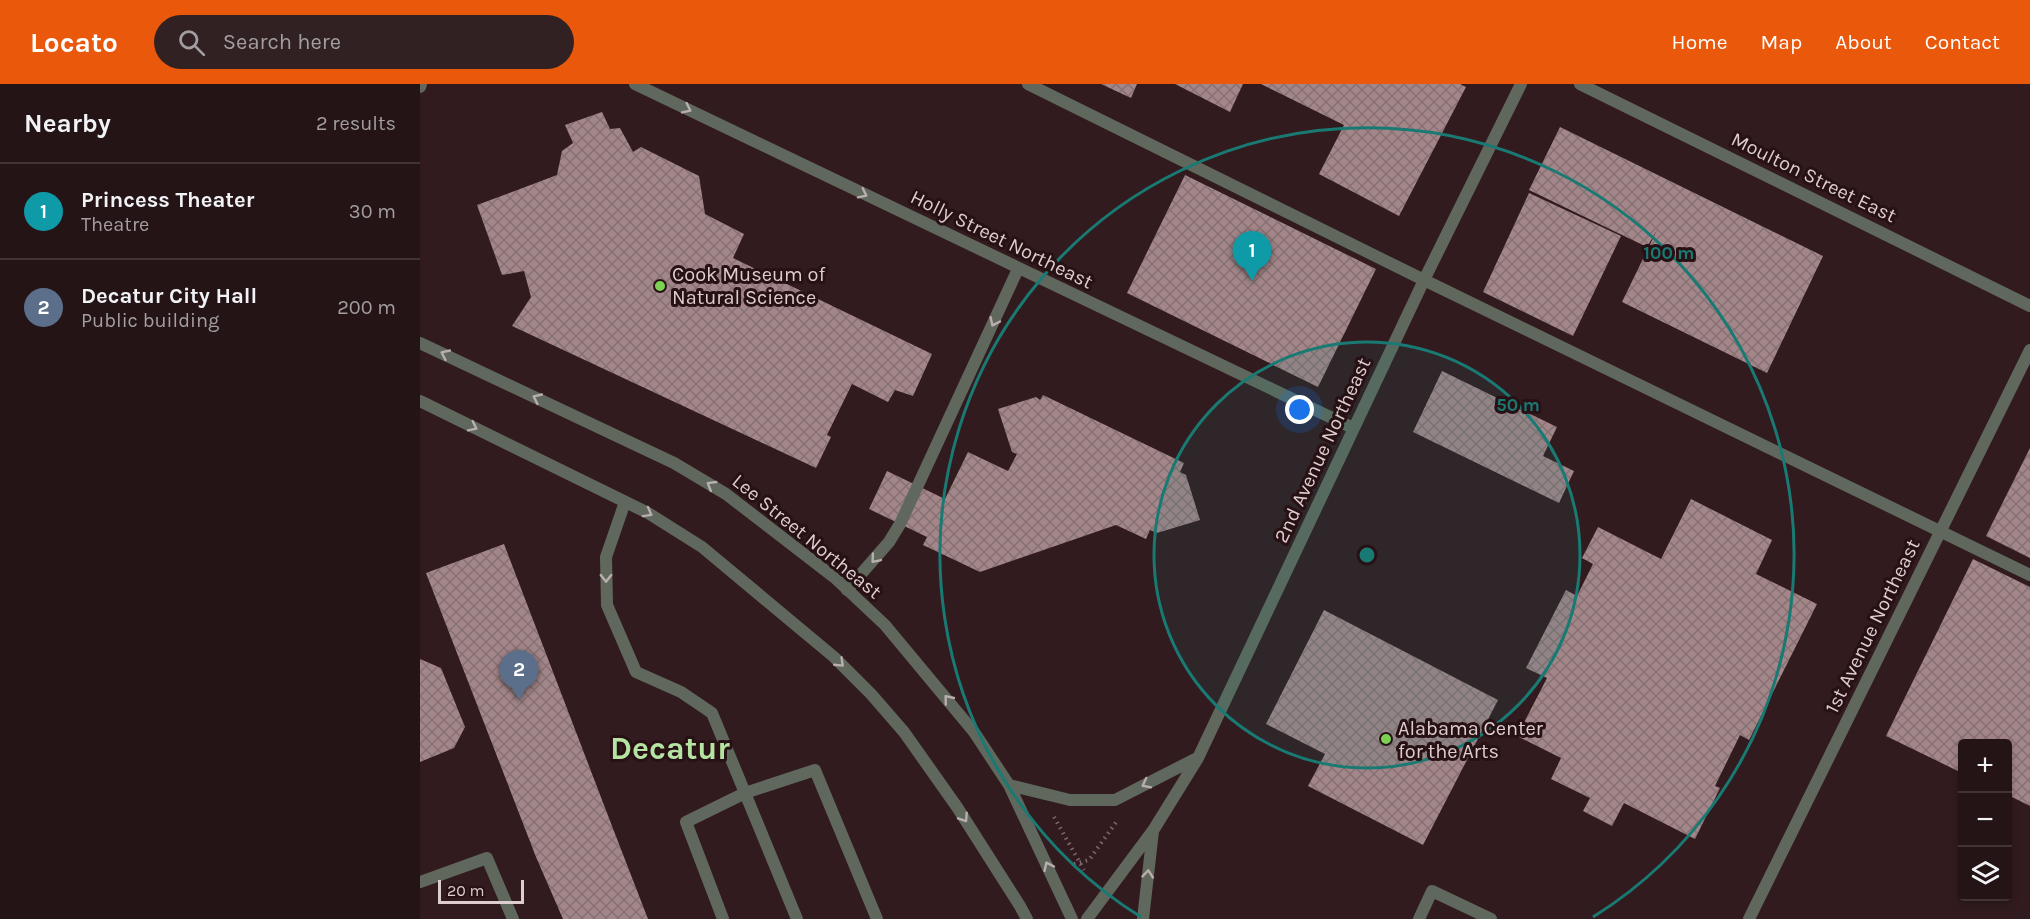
<!DOCTYPE html>
<html lang="en">
<head>
<meta charset="utf-8">
<style>
	:root { --surface:#251416; --page:#312123; --text:#f1f3f6; --muted:#a39ea1; --line:#423335; --accent:#ea580c }
	body { margin:0; font-family:Karla,sans-serif; background:var(--page); color:var(--text) }
	.controls { position:absolute; right:18px; bottom:18px; display:grid; overflow:hidden; border-radius:6px; box-shadow:0 3px 9px #0003 }
	.controls button { width:54px; height:54px; display:grid; place-items:center; padding:0; border:0; border-bottom:2px solid var(--line); background:var(--surface); color:var(--text); font:30px sans-serif }
	.scale { position:absolute; left:18px; bottom:15px; width:86px; box-sizing:border-box; padding-left:6px; border:3px solid #ddcdce; border-top:0; font-size:16px; line-height:21px; white-space:nowrap; color:#ddcdce; -webkit-text-stroke:4px #271115; paint-order:stroke }
	.you { position:absolute; left:880px; top:326px; width:21px; height:21px; margin:-15px; border:4px solid #fff; border-radius:50%; background:#1a73e8; box-shadow:0 0 0 9px #1a73e833 }
	.badge { display:grid; place-items:center; width:39px; height:39px; border-radius:50%; background:var(--accent); color:#fff; font-size:20px; font-weight:700 }
	.pin { position:absolute; translate:-50% -50px; filter:drop-shadow(0 2px 3px #0008) }
	.pin::after { content:''; position:absolute; top:32px; width:21px; height:18px; background:inherit; clip-path:polygon(0 0,100% 0,50% 100%) }
	.list { margin:0; padding:0; list-style:none }
	h2 { display:flex; justify-content:space-between; align-items:center; height:78px; margin:0; padding:0 24px; font-size:26px }
	h2 small { font-size:20px; font-weight:400; color:var(--muted) }
	.list li { display:grid; grid-template-columns:39px 1fr auto; gap:18px; align-items:center; box-sizing:border-box; height:96px; padding:0 24px; border-top:2px solid var(--line) }
	.list b { display:block; font-size:22px; white-space:nowrap }
	.list p { margin:0; font-size:20px; white-space:nowrap; color:var(--muted) }
	.list em { font-size:20px; font-style:normal; color:var(--muted) }
	.icon { flex:none; width:33px; height:33px; fill:none; stroke:currentColor; stroke-width:2; stroke-linecap:round; stroke-linejoin:round }
	.map { position:relative; flex:none; width:1610px; height:835px; overflow:hidden }
	header { display:flex; align-items:center; gap:36px; box-sizing:border-box; height:84px; padding:0 30px; background:var(--accent); color:#fff }
	header strong { font-size:28px }
	nav { display:flex; gap:33px; margin-inline-start:auto; font-size:21px }
	.search { width:420px; height:54px; background:var(--page); display:flex; align-items:center; gap:15px; box-sizing:border-box; padding:0 21px; border-radius:33px; color:var(--muted); font-size:22px }
	main { display:flex }
	aside { flex:1; background:var(--surface) }
	.map>svg:first-child { display:block }
</style>
</head>
<body>
<header>
<strong>Locato</strong>
<div class="search"><svg class="icon" aria-label="search" viewBox="0 0 24 24"><circle cx="10" cy="10" r="6"/><path d="M15 15l6 6"/></svg>Search here</div>
<nav><a>Home</a><a>Map</a><a>About</a><a>Contact</a></nav>
</header>
<main>
<aside>
<h2>Nearby<small>2 results</small></h2>
<ul class="list">
<li><span class="badge" style="background:#0f9aa8">1</span><div><b>Princess Theater</b><p>Theatre</p></div><em>30 m</em></li>
<li><span class="badge" style="background:#5c6f8a">2</span><div><b>Decatur City Hall</b><p>Public building</p></div><em>200 m</em></li>
</ul>
</aside>
<div class="map">
<svg width="1610" height="835" viewBox="0 0 1610 835">
	<defs>
		<pattern id="building-cross-hatch" width="8" height="8" patternUnits="userSpaceOnUse" patternTransform="scale(1.5)"><rect width="8" height="8" fill="#a38689"/><path d="M0 0l8 8M0 8l8-8" fill="none" stroke="#867072"/></pattern>
	</defs>
	<rect width="100%" height="100%" fill="#311b1e"/>
	<!-- building -->
	<path fill="url(#building-cross-hatch)" d="M681 0H717L711 14Z
		M755 0H823L810 28Z
		M841 0H1040L1046 3 979 132 899 90 924 41Z
		M182 28 190 45 200 44 213 68 221 63 279 92 285 130 324 150 313 174 512 270 493 312 475 306 468 318 432 300 407 351 411 353 396 384 92 242 111 213 104 187 82 191 57 121 137 91 142 67 153 59 145 41Z
		M1140 43 1403 172 1347 289 1202 218 1237 146 1227 163 1109 106Z
		M765 91 956 185 898 303 707 209Z
		M1109 109 1201 152 1153 252 1063 208Z
		M1022 287 1137 343 1123 372 1154 387 1139 419 993 348Z
		M623 311 764 379 760 388 766 391 780 436 737 449 730 446 726 455 696 441 560 488 503 461 507 453 449 425 467 387 525 415 548 368 588 387 597 370 592 368 578 325 616 313 620 316Z
		M1610 364V474L1566 452Z
		M1271 415 1352 456 1336 490 1397 520 1329 656 1320 651 1295 702 1300 704 1275 755 1204 719 1192 742 1163 727 1170 714 1131 695 1141 674 1097 652 1127 594 1106 584 1146 506 1157 512 1173 480 1162 474 1178 443 1241 475Z
		M84 460 192 742 228 835H143L116 773 6 489Z
		M1553 475 1610 503V722L1588 711V660H1542V689L1466 652Z
		M904 526 1078 616 1003 761 888 702 905 670 846 640Z
		M0 575 21 584 45 643 34 664 0 678Z"/>
	<g fill="none" stroke-linecap="round" stroke-linejoin="round">
		<!-- path -->
		<path stroke="#7d6a6c" stroke-width="4" stroke-dasharray="1.5 4.5" stroke-linecap="butt" d="M634 733 664 786
			M654 780 669 776 697 737"/>
		<!-- service -->
		<path stroke="#60685d" stroke-width="12" d="M608 0 1004 196 1610 491
			M205 418 186 473 187 521 216 588 261 608 292 629 377 835
			M427 506 469 458 480 440 598 185
			M0 798 67 774 93 835
			M303 835 266 738 325 709 395 686 457 835
			M999 835 1012 807 1071 835"/>
		<!-- minor -->
		<path stroke="#60685d" stroke-width="12" d="M215 0 933 344"/>
		<!-- tertiary -->
		<path stroke="#60685d" stroke-width="12" d="M1160 0 1610 222
			M0 3 1 0
			M0 259 254 379 306 410 415 494 465 541 554 648 589 701 652 835
			M0 317 228 429 282 463 414 573 451 610 484 648 537 723 600 822 607 835
			M589 701 650 716H695L777 674
			M667 835 734 745 778 674 1004 196 1101 0
			M723 835 733 747
			M1329 835 1610 266"/>
	</g>
	<!-- one-way arrows -->
	<defs><path id="oneway-chevron" d="M-2-3.5L2.5 0L-2 3.5" fill="none" stroke-width="1.6" stroke-linecap="round" stroke-linejoin="round" transform="scale(1.5)"/></defs>
	<g stroke="#b8afac">
		<use href="#oneway-chevron" transform="translate(267 25) rotate(26)"/>
		<use href="#oneway-chevron" transform="translate(443 110) rotate(26)"/>
		<use href="#oneway-chevron" transform="translate(574 238) rotate(115)"/>
		<use href="#oneway-chevron" transform="translate(25 270) rotate(-155)"/>
		<use href="#oneway-chevron" transform="translate(117 314) rotate(-155)"/>
		<use href="#oneway-chevron" transform="translate(53 343) rotate(26)"/>
		<use href="#oneway-chevron" transform="translate(291 401) rotate(-149)"/>
		<use href="#oneway-chevron" transform="translate(228 429) rotate(29)"/>
		<use href="#oneway-chevron" transform="translate(455 475) rotate(130)"/>
		<use href="#oneway-chevron" transform="translate(186 494) rotate(90)"/>
		<use href="#oneway-chevron" transform="translate(420 579) rotate(44)"/>
		<use href="#oneway-chevron" transform="translate(528 615) rotate(-129)"/>
		<use href="#oneway-chevron" transform="translate(726 700) rotate(153)"/>
		<use href="#oneway-chevron" transform="translate(544 734) rotate(57)"/>
		<use href="#oneway-chevron" transform="translate(628 782) rotate(-115)"/>
		<use href="#oneway-chevron" transform="translate(728 790) rotate(-84)"/>
	</g>
	<!-- distance rings -->
	<circle cx="947" cy="471" r="213" fill="#197a73" fill-opacity=".12"/>
	<g fill="none" stroke="#197a73" stroke-width="3">
		<circle cx="947" cy="471" r="213"/>
		<path d="M721 833A427 427 0 1 1 1173 833"/>
	</g>
	<!-- markers -->
	<g fill="#7cd155" stroke="#271115" stroke-width="2">
		<circle cx="240" cy="202" r="6"/>
		<circle cx="966" cy="655" r="6"/>
	</g>
	<g text-anchor="middle" stroke-width="6" stroke-linejoin="round" paint-order="stroke">
		<!-- street labels -->
		<g font-size="20" fill="#ddcdce" stroke="#271115">
			<text transform="translate(1394 93) rotate(26)" y="7">Moulton Street East</text>
			<text transform="translate(582 155) rotate(26)" y="7">Holly Street Northeast</text>
			<text transform="translate(902 366) rotate(-65)" y="7">2nd Avenue Northeast</text>
			<text transform="translate(387 452) rotate(39)" y="7">Lee Street Northeast</text>
			<text transform="translate(1452 542) rotate(-64)" y="7">1st Avenue Northeast</text>
		</g>
		<!-- poi labels -->
		<g font-size="20" fill="#ddcdce" stroke="#271115" text-anchor="start">
			<text x="252" y="197">Cook Museum of<tspan x="252" dy="23">Natural Science</tspan></text>
			<text x="978" y="651">Alabama Center<tspan x="978" dy="23">for the Arts</tspan></text>
		</g>
		<!-- town labels -->
		<g font-size="32" font-weight="bold" fill="#b4e3a2" stroke="#271115">
			<text x="250" y="675">Decatur</text>
		</g>
	</g>
	<circle cx="947" cy="471" r="9" fill="#197a73" stroke="#271115" stroke-width="3"/>
	<g font-size="18" text-anchor="middle" font-weight="bold" fill="#197a73" stroke="#271115" stroke-width="6" stroke-linejoin="round" paint-order="stroke">
		<text x="1249" y="175">100 m</text>
		<text x="1098" y="327">50 m</text>
	</g>
</svg>
<div class="controls">
<button>+</button>
<button>−</button>
<button><svg class="icon" aria-label="layers" viewBox="0 0 24 24"><path d="M12 4l9 5-9 5-9-5zM3 14l9 5 9-5"/></svg></button>
</div>
<div class="scale">20 m</div>
<div class="you"></div>
<div class="pin badge" style="left:832px;top:197px;background:#0f9aa8">1</div>
<div class="pin badge" style="left:99px;top:616px;background:#5c6f8a">2</div>
</div>
</main>
</body>
</html>
